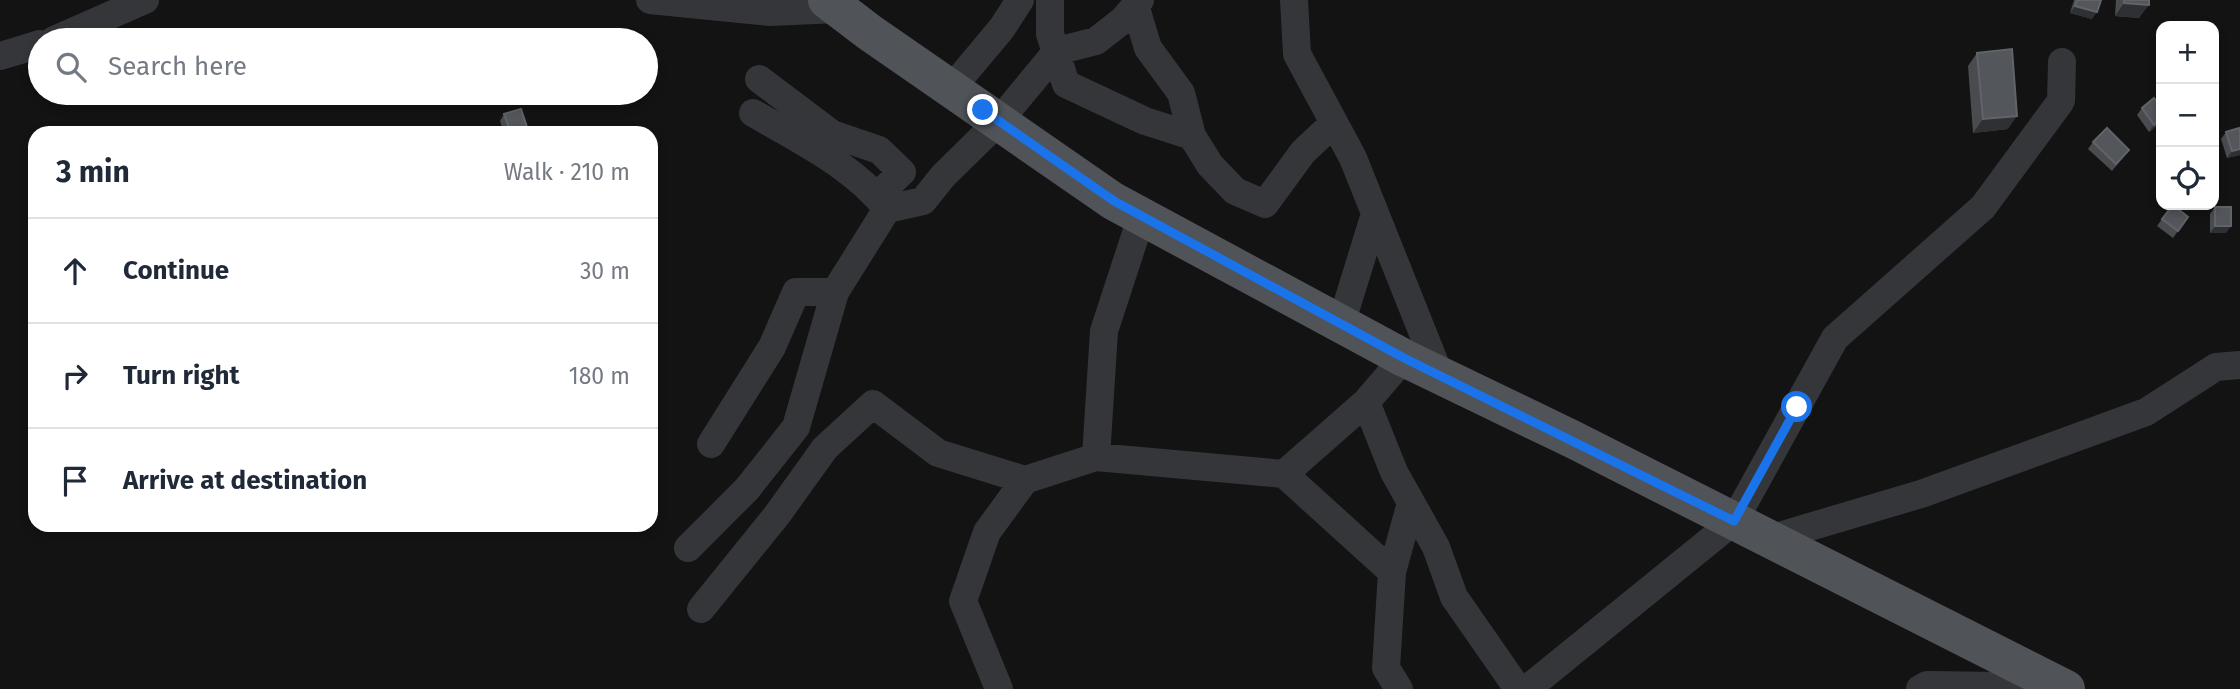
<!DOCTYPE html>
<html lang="en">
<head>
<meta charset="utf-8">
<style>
	:root { --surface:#fff; --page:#f2f2f3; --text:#1f2937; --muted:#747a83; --line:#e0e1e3 }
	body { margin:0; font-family:"Fira Sans",sans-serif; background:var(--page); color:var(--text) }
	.controls { position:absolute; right:21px; top:21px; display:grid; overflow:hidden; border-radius:14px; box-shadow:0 4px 10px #0003 }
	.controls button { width:63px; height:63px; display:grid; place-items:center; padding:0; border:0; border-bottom:2px solid var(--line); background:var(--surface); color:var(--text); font:35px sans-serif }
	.stop { position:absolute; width:21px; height:21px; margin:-16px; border:5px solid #1a73e8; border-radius:50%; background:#fff }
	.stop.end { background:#1a73e8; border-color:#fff; box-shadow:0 2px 7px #0008 }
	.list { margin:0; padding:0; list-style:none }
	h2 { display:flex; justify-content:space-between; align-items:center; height:91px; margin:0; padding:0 28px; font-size:30px }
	h2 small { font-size:23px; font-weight:400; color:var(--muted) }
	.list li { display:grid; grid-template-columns:46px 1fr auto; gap:21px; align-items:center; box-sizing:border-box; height:105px; padding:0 28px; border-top:2px solid var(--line) }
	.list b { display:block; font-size:26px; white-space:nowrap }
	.list em { font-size:23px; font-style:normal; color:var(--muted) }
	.icon { flex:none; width:38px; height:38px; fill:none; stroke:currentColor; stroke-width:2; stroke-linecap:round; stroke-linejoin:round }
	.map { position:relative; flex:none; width:2240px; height:689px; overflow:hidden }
	.search { position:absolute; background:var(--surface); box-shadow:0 4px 10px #0003; left:28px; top:28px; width:630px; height:77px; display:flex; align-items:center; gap:18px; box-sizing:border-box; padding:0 24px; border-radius:38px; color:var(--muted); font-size:26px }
	.panel { position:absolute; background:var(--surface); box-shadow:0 4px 10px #0003; left:28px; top:126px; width:630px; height:406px; border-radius:21px }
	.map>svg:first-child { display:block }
</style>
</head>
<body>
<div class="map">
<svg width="2240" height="689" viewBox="0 0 2240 689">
	<rect width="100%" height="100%" fill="#131314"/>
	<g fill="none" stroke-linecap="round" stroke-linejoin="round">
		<!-- street -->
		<path stroke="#343639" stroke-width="28" d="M650 0 770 12 839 9
			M1050 0V34L1066 84 1145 121 1192 136
			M1294 0 1297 54 1353 158 1440 376
			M1135 5 1148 48 1181 93 1192 136 1210 165 1235 191 1265 204 1303 152 1334 123
			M54 40 145 0
			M0 56 40 44
			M759 79 832 134 879 150 902 172 877 196
			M951 89 1002 28 1020 0
			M753 113C799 140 854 166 887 209
			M1341 324 1375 214
			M1366 402 1394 472 1436 547 1454 597 1518 689
			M711 444 772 347 796 292H835
			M1096 457 1104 331 1142 215
			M1284 474 1366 402 1404 358
			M1769 539 1921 494 2146 412 2216 367 2240 365
			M688 548 747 489 796 427 835 292 887 209 923 201 943 176 999 121 1057 51 1096 41 1123 20 1140 0
			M701 609 777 515 825 448 873 404 938 453 1025 480 1096 457 1284 474 1392 572
			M999 689 963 601 987 532 1025 480
			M1399 689 1386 668 1392 572 1411 503
			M1527 689 1734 521 1835 338 1983 207 2061 101 2062 62
			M1920 689 1927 685 2003 686 2026 689"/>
		<!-- primary -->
		<path stroke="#505358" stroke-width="38" d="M827 0 869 32 1113 201 1404 358 1572 439 2066 689"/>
	</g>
	<!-- wall -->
	<path fill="#494b4f" d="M2074 0H2101L2092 19 2070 13Z
		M2116 0H2149L2139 18 2115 16Z
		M1977 53 2008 129 1973 133 1968 66Z
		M2161 107V123L2149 132 2137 115 2142 108Z
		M504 114 529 133H504L500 121Z
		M2226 132 2240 155 2227 158 2221 139Z
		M2093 142 2129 150 2112 171 2088 149Z
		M2215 207 2226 233H2210V214Z
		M2188 217 2173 238 2157 226 2162 219Z"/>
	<!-- shaded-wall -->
	<path fill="#2f3033" d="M2124 3 2149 5 2139 18 2115 16Z
		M2075 6 2097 12 2092 19 2070 13Z
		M2017 116 2008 129 1973 133 1983 119Z
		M2161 119V123L2149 132 2154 125Z
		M2240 149V155L2227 158 2232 151Z
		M2215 226H2231L2226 233H2210Z"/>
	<!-- building -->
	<path fill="#53565a" stroke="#606468" stroke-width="2" d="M2077 0H2101L2097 12 2075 6Z
		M2124 0H2149V5L2124 3Z
		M2012 49 2017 116 1983 119 1977 53Z
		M2154 98 2161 107V119L2154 125 2142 108Z
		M521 109 529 133H511L504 114Z
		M2107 128 2129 150 2116 164 2093 142Z
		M2239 128 2240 132V149L2232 151 2226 132Z
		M2173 205 2188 217 2178 231 2162 219Z
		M2215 207H2231V226H2215Z"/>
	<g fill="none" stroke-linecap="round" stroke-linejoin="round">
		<!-- route -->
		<path stroke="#1a73e8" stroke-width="9" d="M983 110 1114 201 1404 358 1734 521 1797 407"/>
	</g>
</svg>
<div class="controls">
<button>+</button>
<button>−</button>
<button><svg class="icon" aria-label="locate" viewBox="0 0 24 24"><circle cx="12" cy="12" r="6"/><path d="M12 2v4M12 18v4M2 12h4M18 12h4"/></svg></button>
</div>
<div class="stop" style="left:1797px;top:407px"></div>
<div class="stop end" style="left:983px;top:110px"></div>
<div class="search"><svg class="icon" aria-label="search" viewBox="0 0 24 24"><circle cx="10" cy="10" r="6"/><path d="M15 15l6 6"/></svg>Search here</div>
<section class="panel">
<h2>3 min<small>Walk · 210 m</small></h2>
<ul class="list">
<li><svg class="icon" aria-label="ahead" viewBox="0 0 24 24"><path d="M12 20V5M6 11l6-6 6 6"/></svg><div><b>Continue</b></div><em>30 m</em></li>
<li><svg class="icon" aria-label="right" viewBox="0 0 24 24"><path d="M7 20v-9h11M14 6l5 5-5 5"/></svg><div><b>Turn right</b></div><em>180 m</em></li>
<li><svg class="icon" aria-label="arrive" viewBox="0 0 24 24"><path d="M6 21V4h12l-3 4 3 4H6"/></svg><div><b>Arrive at destination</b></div></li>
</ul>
</section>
</div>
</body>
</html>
